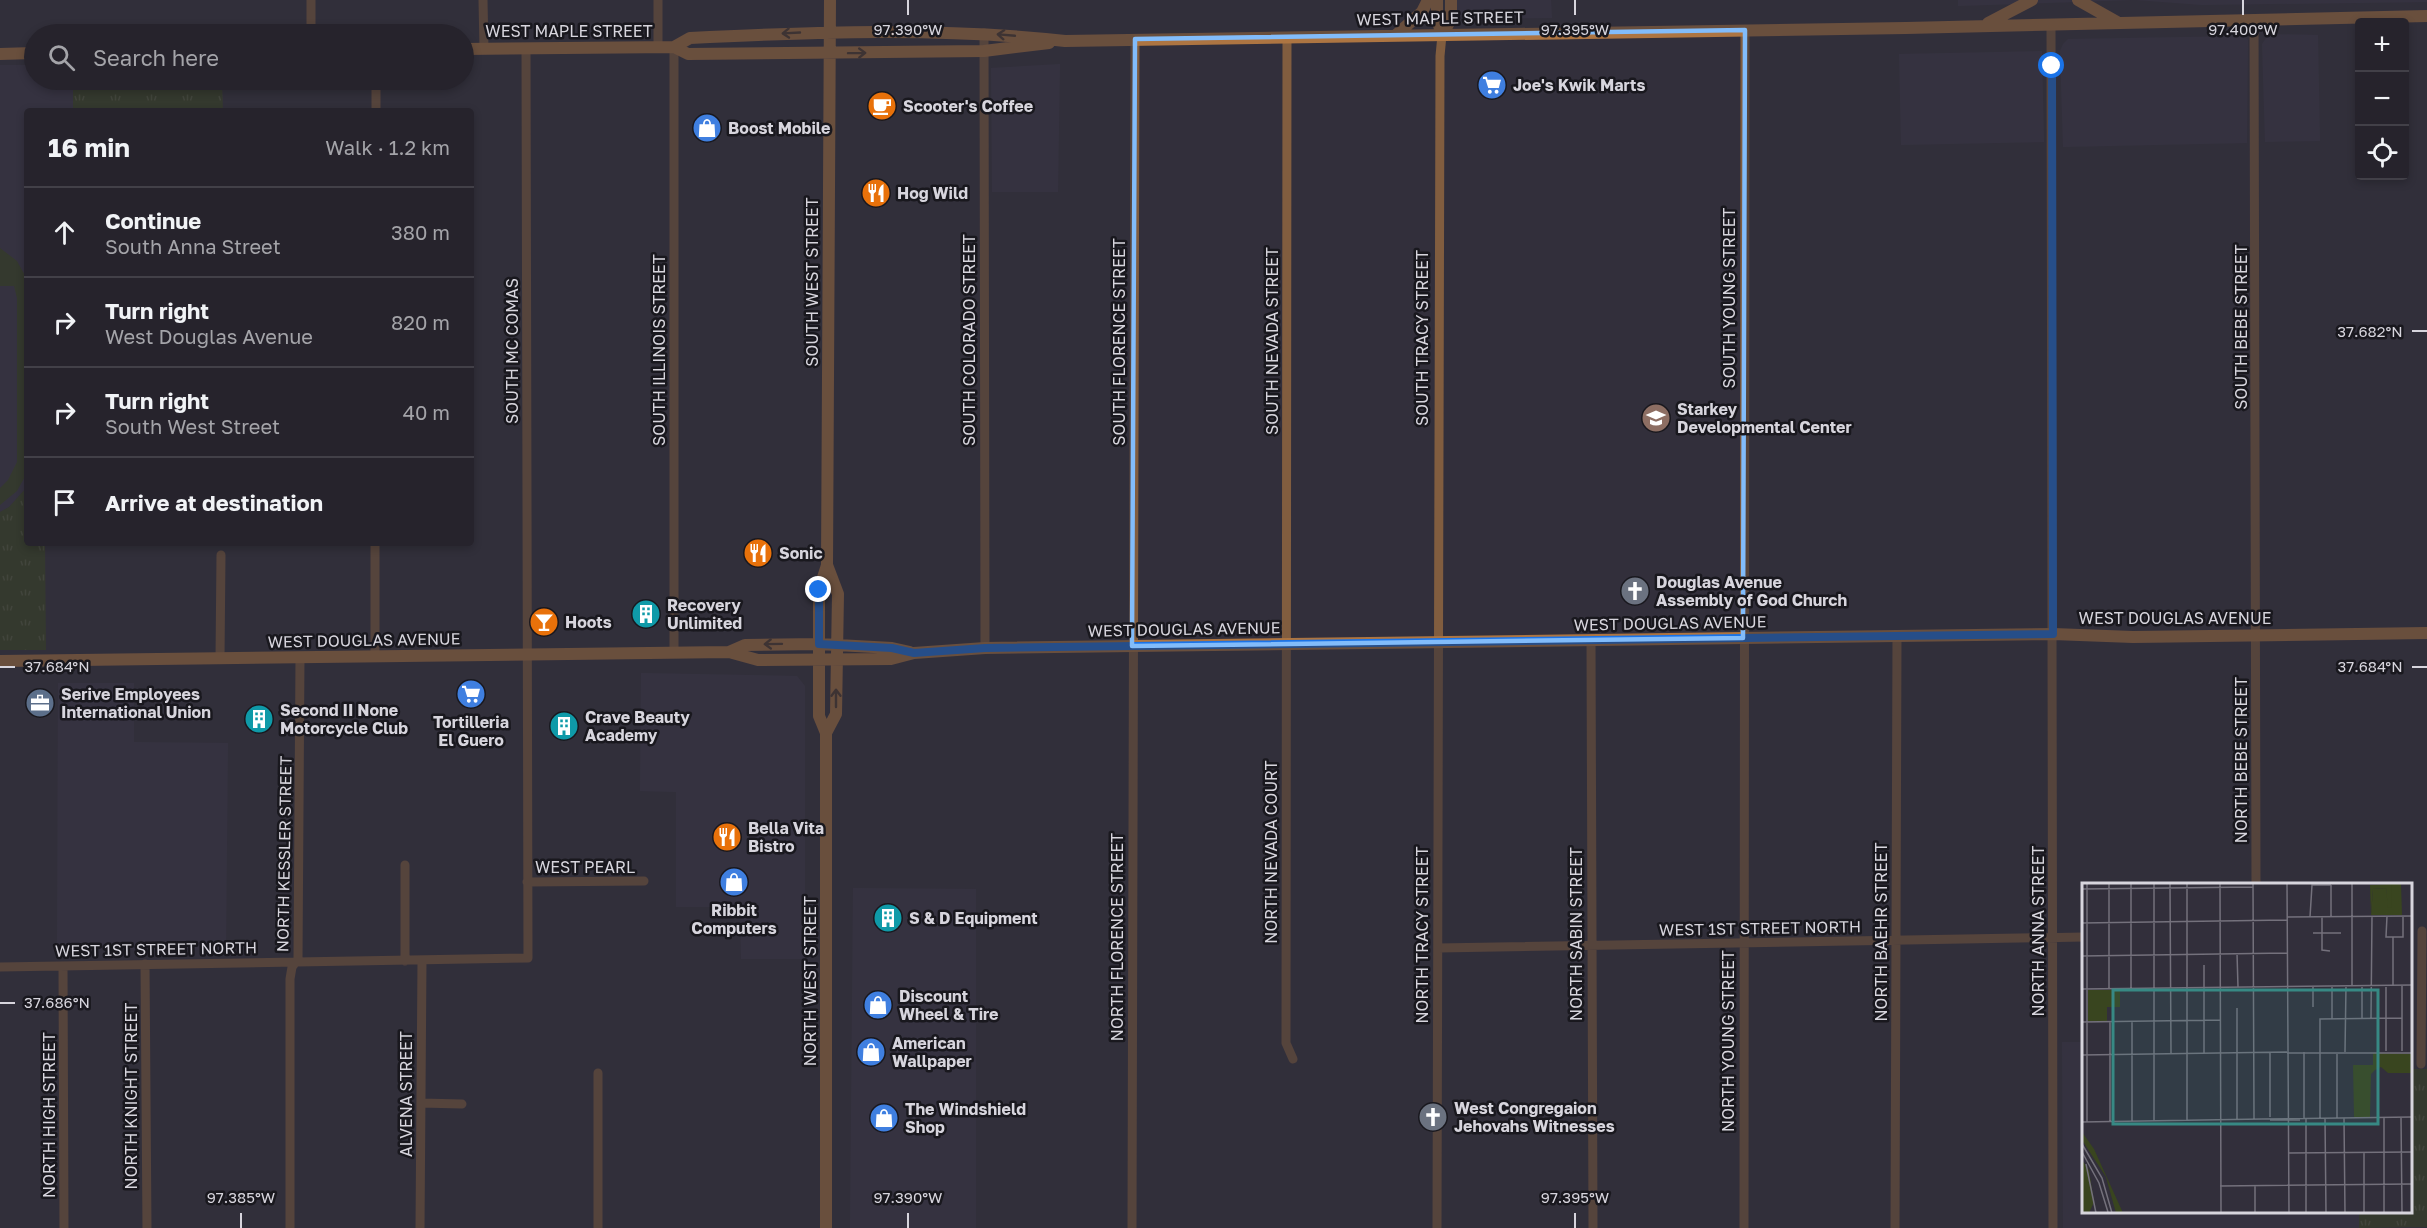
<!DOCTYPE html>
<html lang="en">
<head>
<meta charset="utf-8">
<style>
	:root { --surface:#26232c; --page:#322f38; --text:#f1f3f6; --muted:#a4a4a9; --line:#424048 }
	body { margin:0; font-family:"Golos Text",sans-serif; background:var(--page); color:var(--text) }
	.controls { position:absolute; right:18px; top:18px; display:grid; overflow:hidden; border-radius:6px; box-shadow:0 3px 9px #0003 }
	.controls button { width:54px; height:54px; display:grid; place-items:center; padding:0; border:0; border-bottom:2px solid var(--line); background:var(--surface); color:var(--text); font:30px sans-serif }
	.stop { position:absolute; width:18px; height:18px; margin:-14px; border:4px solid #1a73e8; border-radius:50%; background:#fff }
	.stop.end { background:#1a73e8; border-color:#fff; box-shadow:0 2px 6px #0008 }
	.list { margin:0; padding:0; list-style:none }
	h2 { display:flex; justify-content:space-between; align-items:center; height:78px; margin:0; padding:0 24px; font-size:26px }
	h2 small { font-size:20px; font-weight:400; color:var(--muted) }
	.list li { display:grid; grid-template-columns:39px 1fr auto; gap:18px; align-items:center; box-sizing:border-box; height:90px; padding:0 24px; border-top:2px solid var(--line) }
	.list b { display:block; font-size:22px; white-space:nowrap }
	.list p { margin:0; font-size:20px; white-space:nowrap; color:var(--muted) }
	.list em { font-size:20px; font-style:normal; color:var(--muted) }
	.icon { flex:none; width:33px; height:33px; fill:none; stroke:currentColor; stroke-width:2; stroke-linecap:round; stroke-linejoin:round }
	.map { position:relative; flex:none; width:2427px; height:1228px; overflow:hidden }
	.search { position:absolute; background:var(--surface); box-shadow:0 3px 9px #0003; left:24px; top:24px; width:450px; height:66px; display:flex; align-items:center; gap:15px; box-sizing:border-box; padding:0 21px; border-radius:33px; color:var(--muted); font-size:22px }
	.panel { position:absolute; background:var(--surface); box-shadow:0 3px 9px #0003; left:24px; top:108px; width:450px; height:438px; border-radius:6px }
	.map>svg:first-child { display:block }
</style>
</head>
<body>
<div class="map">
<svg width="2427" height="1228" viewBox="0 0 2427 1228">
	<defs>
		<pattern id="park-tufts" width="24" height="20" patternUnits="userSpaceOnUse" patternTransform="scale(1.5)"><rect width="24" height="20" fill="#39451f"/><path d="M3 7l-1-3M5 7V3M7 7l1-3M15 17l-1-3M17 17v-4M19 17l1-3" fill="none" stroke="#555f3f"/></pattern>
	</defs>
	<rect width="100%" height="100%" fill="#322f3b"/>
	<!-- built -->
	<path fill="#3b3748" d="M1454 0H1551L1552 18 1469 19 1459 15 1454 7Z
		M1958 0H2133L1958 6Z
		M2136 0H2427V2L2202 5Z
		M2269 34 2318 35 2320 141 2265 142 2262 44Z
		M2244 36 2248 40 2247 143 2063 147 2060 51 2063 44 2068 39Z
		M2042 51 2044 142 1901 145 1899 54Z
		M1060 64 1058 192H992L991 68Z
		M0 65H34V80H73V111H27V487L9 507 0 512Z
		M641 673 797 676 805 686V959H741L740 907H676V792L640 791Z
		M58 683H134V742L228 743 226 950 57 949Z
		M853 888 976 889V1228H850Z
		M2062 1042H2083L2084 1212H2359V1228H2063Z"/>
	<!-- grass -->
	<path fill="#39451f" d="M0 248 17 261 27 279V473L17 491 0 505V488L8 480 17 462V298L14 286H0Z"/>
	<!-- park -->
	<path fill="url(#park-tufts)" d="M73 80H222L223 111H73Z
		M27 487V543H45L46 650H0V512L9 507Z
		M2411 1069H2427V1227L2359 1228V1212H2410Z"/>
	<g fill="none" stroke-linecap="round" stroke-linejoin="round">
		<!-- street -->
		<path stroke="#815d3f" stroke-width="9" d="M311 0V34
			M483 0 484 49
			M658 0V47
			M2254 19 2256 884
			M2051 24 2053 1228
			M984 33 985 648
			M1287 37 1286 1043 1293 1059
			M376 111V80
			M1591 640 1593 1228
			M674 653V47
			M375 656V543
			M220 658 221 555
			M527 882 644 881
			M1438 948 2084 937
			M405 961V865
			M145 964 147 1228
			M63 966 64 1228
			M0 967 528 958 526 48
			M2421 1064 2422 931
			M421 1103 462 1104
			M290 1228V979L292 967 298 959 300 657
			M420 1228 422 961
			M598 1228V1073
			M1132 1228 1135 39
			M1437 1228 1440 56 1442 35
			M1744 1228 1745 30
			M1895 1228 1897 636"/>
		<!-- secondary -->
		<path stroke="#ad7542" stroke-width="12" d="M1437 0V19L1442 35
			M2078 0 2117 22
			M1988 23 2032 0
			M1396 35 1422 12 1428 0
			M1442 35 1451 19V0
			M674 47 690 38C815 32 940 27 1065 41L1906 28 2427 16
			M464 49 674 47 688 54 984 51 1049 43
			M0 54 34 53
			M729 652 745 645 819 644 892 648 910 652
			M0 661 729 652 758 660 891 659 914 653 985 648 2053 634 2133 637 2427 633
			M826 733 836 714 838 594 827 565
			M826 1228V733L819 716V590L827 565 830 0"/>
	</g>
	<!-- one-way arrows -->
	<defs><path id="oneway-shaft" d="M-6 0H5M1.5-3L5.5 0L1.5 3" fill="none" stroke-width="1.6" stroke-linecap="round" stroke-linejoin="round" transform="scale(1.5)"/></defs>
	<g stroke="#4d392b">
		<use href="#oneway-shaft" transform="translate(791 33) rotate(177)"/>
		<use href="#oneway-shaft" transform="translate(1006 35) rotate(-175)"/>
		<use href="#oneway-shaft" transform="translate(857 53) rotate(-1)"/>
		<use href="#oneway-shaft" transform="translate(773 644) rotate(179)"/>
		<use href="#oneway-shaft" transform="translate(836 698) rotate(-90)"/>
	</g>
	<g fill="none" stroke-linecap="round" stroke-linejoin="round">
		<!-- route -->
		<path stroke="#1a73e8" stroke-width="8" d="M819 590V644L892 648 914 653 985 648 2053 634 2052 66"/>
	</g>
	<!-- marked area -->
	<path d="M0 0H2427V1228H0ZM1745 30 1743 638 1132 646 1135 39Z" fill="#322f3b" fill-opacity=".55" fill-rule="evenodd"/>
	<path fill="none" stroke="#82bcfa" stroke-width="4.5" stroke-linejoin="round" d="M1745 30 1743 638 1132 646 1135 39Z"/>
	<!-- ticks -->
	<path fill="none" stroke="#d7d5dd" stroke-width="2" d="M908 0V15M1575 0V15M2243 0V15M2412 331H2427M0 667H15M2412 667H2427M0 1003H15M241 1213V1228M908 1213V1228M1575 1213V1228"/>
	<!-- icons -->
	<defs>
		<g id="supermarket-disc" transform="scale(1.5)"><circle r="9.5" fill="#3f7fe0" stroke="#19181e"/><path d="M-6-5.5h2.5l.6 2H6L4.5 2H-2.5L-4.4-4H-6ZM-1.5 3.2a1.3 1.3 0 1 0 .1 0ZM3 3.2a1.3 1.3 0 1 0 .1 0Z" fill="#fff"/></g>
		<g id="cafe-disc" transform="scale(1.5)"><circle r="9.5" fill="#e8710a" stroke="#19181e"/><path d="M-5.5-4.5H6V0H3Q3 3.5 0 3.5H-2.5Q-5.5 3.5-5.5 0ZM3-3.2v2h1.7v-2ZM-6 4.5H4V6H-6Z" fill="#fff"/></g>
		<g id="shop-disc" transform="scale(1.5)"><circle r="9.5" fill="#3f7fe0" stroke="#19181e"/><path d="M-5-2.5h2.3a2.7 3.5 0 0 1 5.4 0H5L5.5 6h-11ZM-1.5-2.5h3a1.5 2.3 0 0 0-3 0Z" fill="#fff"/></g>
		<g id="restaurant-disc" transform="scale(1.5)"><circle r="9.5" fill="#e8710a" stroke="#19181e"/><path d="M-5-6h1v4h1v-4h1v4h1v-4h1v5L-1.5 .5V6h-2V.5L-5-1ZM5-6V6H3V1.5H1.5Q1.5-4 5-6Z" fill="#fff"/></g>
		<g id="school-disc" transform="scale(1.5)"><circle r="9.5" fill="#8d6e63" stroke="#19181e"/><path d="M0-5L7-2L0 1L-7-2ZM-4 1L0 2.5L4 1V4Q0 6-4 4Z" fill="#fff"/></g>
		<g id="church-disc" transform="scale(1.5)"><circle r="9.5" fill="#6b7280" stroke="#19181e"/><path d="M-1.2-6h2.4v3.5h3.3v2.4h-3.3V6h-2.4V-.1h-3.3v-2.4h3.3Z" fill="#fff"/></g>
		<g id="building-disc" transform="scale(1.5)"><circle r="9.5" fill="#0f9aa8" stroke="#19181e"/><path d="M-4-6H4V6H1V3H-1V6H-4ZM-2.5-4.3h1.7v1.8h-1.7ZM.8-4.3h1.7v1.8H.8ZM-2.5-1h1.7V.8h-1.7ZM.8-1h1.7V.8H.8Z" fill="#fff"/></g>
		<g id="bar-disc" transform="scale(1.5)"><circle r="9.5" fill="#e8710a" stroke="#19181e"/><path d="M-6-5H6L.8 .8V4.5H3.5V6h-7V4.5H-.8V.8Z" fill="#fff"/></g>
		<g id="office-disc" transform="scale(1.5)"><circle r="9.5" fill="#5c6f8a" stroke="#19181e"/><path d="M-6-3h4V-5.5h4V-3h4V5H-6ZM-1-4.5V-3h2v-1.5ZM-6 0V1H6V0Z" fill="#fff"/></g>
	</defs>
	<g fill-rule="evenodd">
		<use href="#supermarket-disc" x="1492" y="85"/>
		<use href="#cafe-disc" x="882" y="106"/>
		<use href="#shop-disc" x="707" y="128"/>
		<use href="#restaurant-disc" x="876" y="193"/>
		<use href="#school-disc" x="1656" y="418"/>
		<use href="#restaurant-disc" x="758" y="553"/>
		<use href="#church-disc" x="1635" y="591"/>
		<use href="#building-disc" x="646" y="614"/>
		<use href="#bar-disc" x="544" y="622"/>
		<use href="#supermarket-disc" x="471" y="694"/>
		<use href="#office-disc" x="40" y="703"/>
		<use href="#building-disc" x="259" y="719"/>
		<use href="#building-disc" x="564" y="726"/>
		<use href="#restaurant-disc" x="727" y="837"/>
		<use href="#shop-disc" x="734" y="882"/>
		<use href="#building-disc" x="888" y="918"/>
		<use href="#shop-disc" x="878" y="1005"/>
		<use href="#shop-disc" x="871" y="1052"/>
		<use href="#church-disc" x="1433" y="1117"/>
		<use href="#shop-disc" x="884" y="1118"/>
	</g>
	<g text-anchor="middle" stroke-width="5" stroke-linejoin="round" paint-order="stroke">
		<!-- street labels -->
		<g font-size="16" fill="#d7d5dd" stroke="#19181e">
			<text transform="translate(1440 18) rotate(-1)" y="6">WEST MAPLE STREET</text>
			<text x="569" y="37">WEST MAPLE STREET</text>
			<text transform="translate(812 282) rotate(-90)" y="6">SOUTH WEST STREET</text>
			<text transform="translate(1729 298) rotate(-90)" y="6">SOUTH YOUNG STREET</text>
			<text transform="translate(2241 327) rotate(-90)" y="6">SOUTH BEBE STREET</text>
			<text transform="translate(1422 338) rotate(-90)" y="6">SOUTH TRACY STREET</text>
			<text transform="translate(969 340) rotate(-90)" y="6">SOUTH COLORADO STREET</text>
			<text transform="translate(1272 341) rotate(-90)" y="6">SOUTH NEVADA STREET</text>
			<text transform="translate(1119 342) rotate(-90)" y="6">SOUTH FLORENCE STREET</text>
			<text transform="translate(659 350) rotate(-90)" y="6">SOUTH ILLINOIS STREET</text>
			<text transform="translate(512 351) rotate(-90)" y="6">SOUTH MC COMAS</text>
			<text x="2175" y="624">WEST DOUGLAS AVENUE</text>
			<text transform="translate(1670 623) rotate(-1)" y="6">WEST DOUGLAS AVENUE</text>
			<text transform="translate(1184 629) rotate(-1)" y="6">WEST DOUGLAS AVENUE</text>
			<text transform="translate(364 640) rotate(-1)" y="6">WEST DOUGLAS AVENUE</text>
			<text transform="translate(2241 760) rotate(-90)" y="6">NORTH BEBE STREET</text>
			<text transform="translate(1271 852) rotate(-90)" y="6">NORTH NEVADA COURT</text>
			<text transform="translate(284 854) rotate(-89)" y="6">NORTH KESSLER STREET</text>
			<text x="585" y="873">WEST PEARL</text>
			<text transform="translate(1760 928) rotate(-1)" y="6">WEST 1ST STREET NORTH</text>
			<text transform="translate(2038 931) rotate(-90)" y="6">NORTH ANNA STREET</text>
			<text transform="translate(1881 932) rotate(-90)" y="6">NORTH BAEHR STREET</text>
			<text transform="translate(1576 934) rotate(-90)" y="6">NORTH SABIN STREET</text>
			<text transform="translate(1422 935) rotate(-90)" y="6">NORTH TRACY STREET</text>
			<text transform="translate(1117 937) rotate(-90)" y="6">NORTH FLORENCE STREET</text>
			<text transform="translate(156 949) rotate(-1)" y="6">WEST 1ST STREET NORTH</text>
			<text transform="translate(810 981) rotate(-90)" y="6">NORTH WEST STREET</text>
			<text transform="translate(1728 1041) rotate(-90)" y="6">NORTH YOUNG STREET</text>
			<text transform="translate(406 1094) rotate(-90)" y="6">ALVENA STREET</text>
			<text transform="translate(131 1096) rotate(-90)" y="6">NORTH KNIGHT STREET</text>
			<text transform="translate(49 1115) rotate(-90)" y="6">NORTH HIGH STREET</text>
		</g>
		<!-- poi labels -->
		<g font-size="16" font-weight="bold" fill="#d7d5dd" stroke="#19181e" text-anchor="start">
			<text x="1513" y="91">Joe's Kwik Marts</text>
			<text x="903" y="112">Scooter's Coffee</text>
			<text x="728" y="134">Boost Mobile</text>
			<text x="897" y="199">Hog Wild</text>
			<text x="1677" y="415">Starkey<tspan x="1677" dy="18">Developmental Center</tspan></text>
			<text x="779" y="559">Sonic</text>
			<text x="1656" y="588">Douglas Avenue<tspan x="1656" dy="18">Assembly of God Church</tspan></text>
			<text x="667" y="611">Recovery<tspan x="667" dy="18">Unlimited</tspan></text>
			<text x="565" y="628">Hoots</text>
			<text x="61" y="700">Serive Employees<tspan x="61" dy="18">International Union</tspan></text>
			<text x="280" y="716">Second II None<tspan x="280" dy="18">Motorcycle Club</tspan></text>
			<text x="585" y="723">Crave Beauty<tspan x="585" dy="18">Academy</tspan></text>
			<text x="471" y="728" text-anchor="middle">Tortilleria<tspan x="471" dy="18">El Guero</tspan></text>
			<text x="748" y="834">Bella Vita<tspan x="748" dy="18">Bistro</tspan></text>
			<text x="734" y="916" text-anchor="middle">Ribbit<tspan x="734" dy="18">Computers</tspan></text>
			<text x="909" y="924">S &amp; D Equipment</text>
			<text x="899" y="1002">Discount<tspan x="899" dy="18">Wheel &amp; Tire</tspan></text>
			<text x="892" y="1049">American<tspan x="892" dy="18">Wallpaper</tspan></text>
			<text x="1454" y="1114">West Congregaion<tspan x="1454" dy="18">Jehovahs Witnesses</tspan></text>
			<text x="905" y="1115">The Windshield<tspan x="905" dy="18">Shop</tspan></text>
		</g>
	</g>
	<!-- overview -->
	<g transform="translate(2082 883)">
		<rect width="330" height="330" fill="#322f3b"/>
		<path d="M309 0H328L319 1 320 32H289L291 6 304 5 306 18ZM0 249 12 266 41 330H34L24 294 0 257ZM0 277 7 287 12 319 7 330H0Z" fill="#39451f"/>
		<path d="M309 1 310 24 306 25 304 5 291 6 289 30 288 2Z" fill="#39451f"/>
		<path d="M6 107H38V124H25V138H6ZM291 170 330 171V190H306L299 184 293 187 289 191 288 234H272L271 182H291Z" fill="#39451f"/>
		<path fill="none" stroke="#74717c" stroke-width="1.5" d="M5 0V239M27 0V106M49 0V106M72 0V238M88 0 89 171M105 0V237M138 0 139 330M171 0 172 236M205 0 207 330M270 0V102M0 6 171 4M305 33 304 54H321V33M205 34 330 33M228 34 230 2H249M240 34V67L248 68M249 34V2M0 40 205 37M231 50H259M155 70 156 104M0 73 205 70M122 82V171M280 102V135M304 102V168M311 102V54M0 106 330 102M231 124V103M155 125V237M289 135 290 33M250 136V103M0 139 139 137M28 139V239M50 139V238M320 168V102M263 169 264 103M188 170V234M205 170H330M0 172 205 169M319 234 320 330M222 235V169M224 235V330M238 235V136L320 135M243 235 244 330M255 235V171M262 235 263 330M302 235V330M180 236 330 234M188 237H218M0 239 180 236M0 261 20 295 30 330M0 269 17 300 26 329M206 270 330 269M282 270V330M4 281 14 330M138 303 330 301M173 303V330"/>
		<path fill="#378984" fill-opacity="0.15" stroke="#378984" stroke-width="3" d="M31 107H296V241H31Z"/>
		<rect width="330" height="330" fill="none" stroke="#d7d5dd" stroke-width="3"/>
	</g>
	<g font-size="15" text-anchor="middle" fill="#d7d5dd" stroke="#19181e" stroke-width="5" stroke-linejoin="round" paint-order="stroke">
		<text x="908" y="35">97.390°W</text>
		<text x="1575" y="35">97.395°W</text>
		<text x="2243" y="35">97.400°W</text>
		<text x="2370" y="337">37.682°N</text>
		<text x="2370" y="672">37.684°N</text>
		<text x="57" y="672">37.684°N</text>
		<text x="57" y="1008">37.686°N</text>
		<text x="241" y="1203">97.385°W</text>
		<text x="908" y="1203">97.390°W</text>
		<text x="1575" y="1203">97.395°W</text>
	</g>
</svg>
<div class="controls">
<button>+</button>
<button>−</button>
<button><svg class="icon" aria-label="locate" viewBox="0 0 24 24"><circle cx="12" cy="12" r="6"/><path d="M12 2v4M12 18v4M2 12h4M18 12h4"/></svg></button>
</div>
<div class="stop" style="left:2052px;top:66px"></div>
<div class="stop end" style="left:819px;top:590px"></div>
<div class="search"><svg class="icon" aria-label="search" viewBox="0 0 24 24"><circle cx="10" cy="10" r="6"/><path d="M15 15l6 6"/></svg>Search here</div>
<section class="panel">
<h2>16 min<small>Walk · 1.2 km</small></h2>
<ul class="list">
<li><svg class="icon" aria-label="ahead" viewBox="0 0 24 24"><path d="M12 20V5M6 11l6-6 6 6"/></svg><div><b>Continue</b><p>South Anna Street</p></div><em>380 m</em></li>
<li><svg class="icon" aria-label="right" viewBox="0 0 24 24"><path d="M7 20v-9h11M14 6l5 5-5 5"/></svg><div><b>Turn right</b><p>West Douglas Avenue</p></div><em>820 m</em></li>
<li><svg class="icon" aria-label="right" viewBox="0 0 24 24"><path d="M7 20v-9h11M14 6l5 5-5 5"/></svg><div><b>Turn right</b><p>South West Street</p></div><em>40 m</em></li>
<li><svg class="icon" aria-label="arrive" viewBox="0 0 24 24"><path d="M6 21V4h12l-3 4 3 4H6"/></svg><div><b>Arrive at destination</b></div></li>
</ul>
</section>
</div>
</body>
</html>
